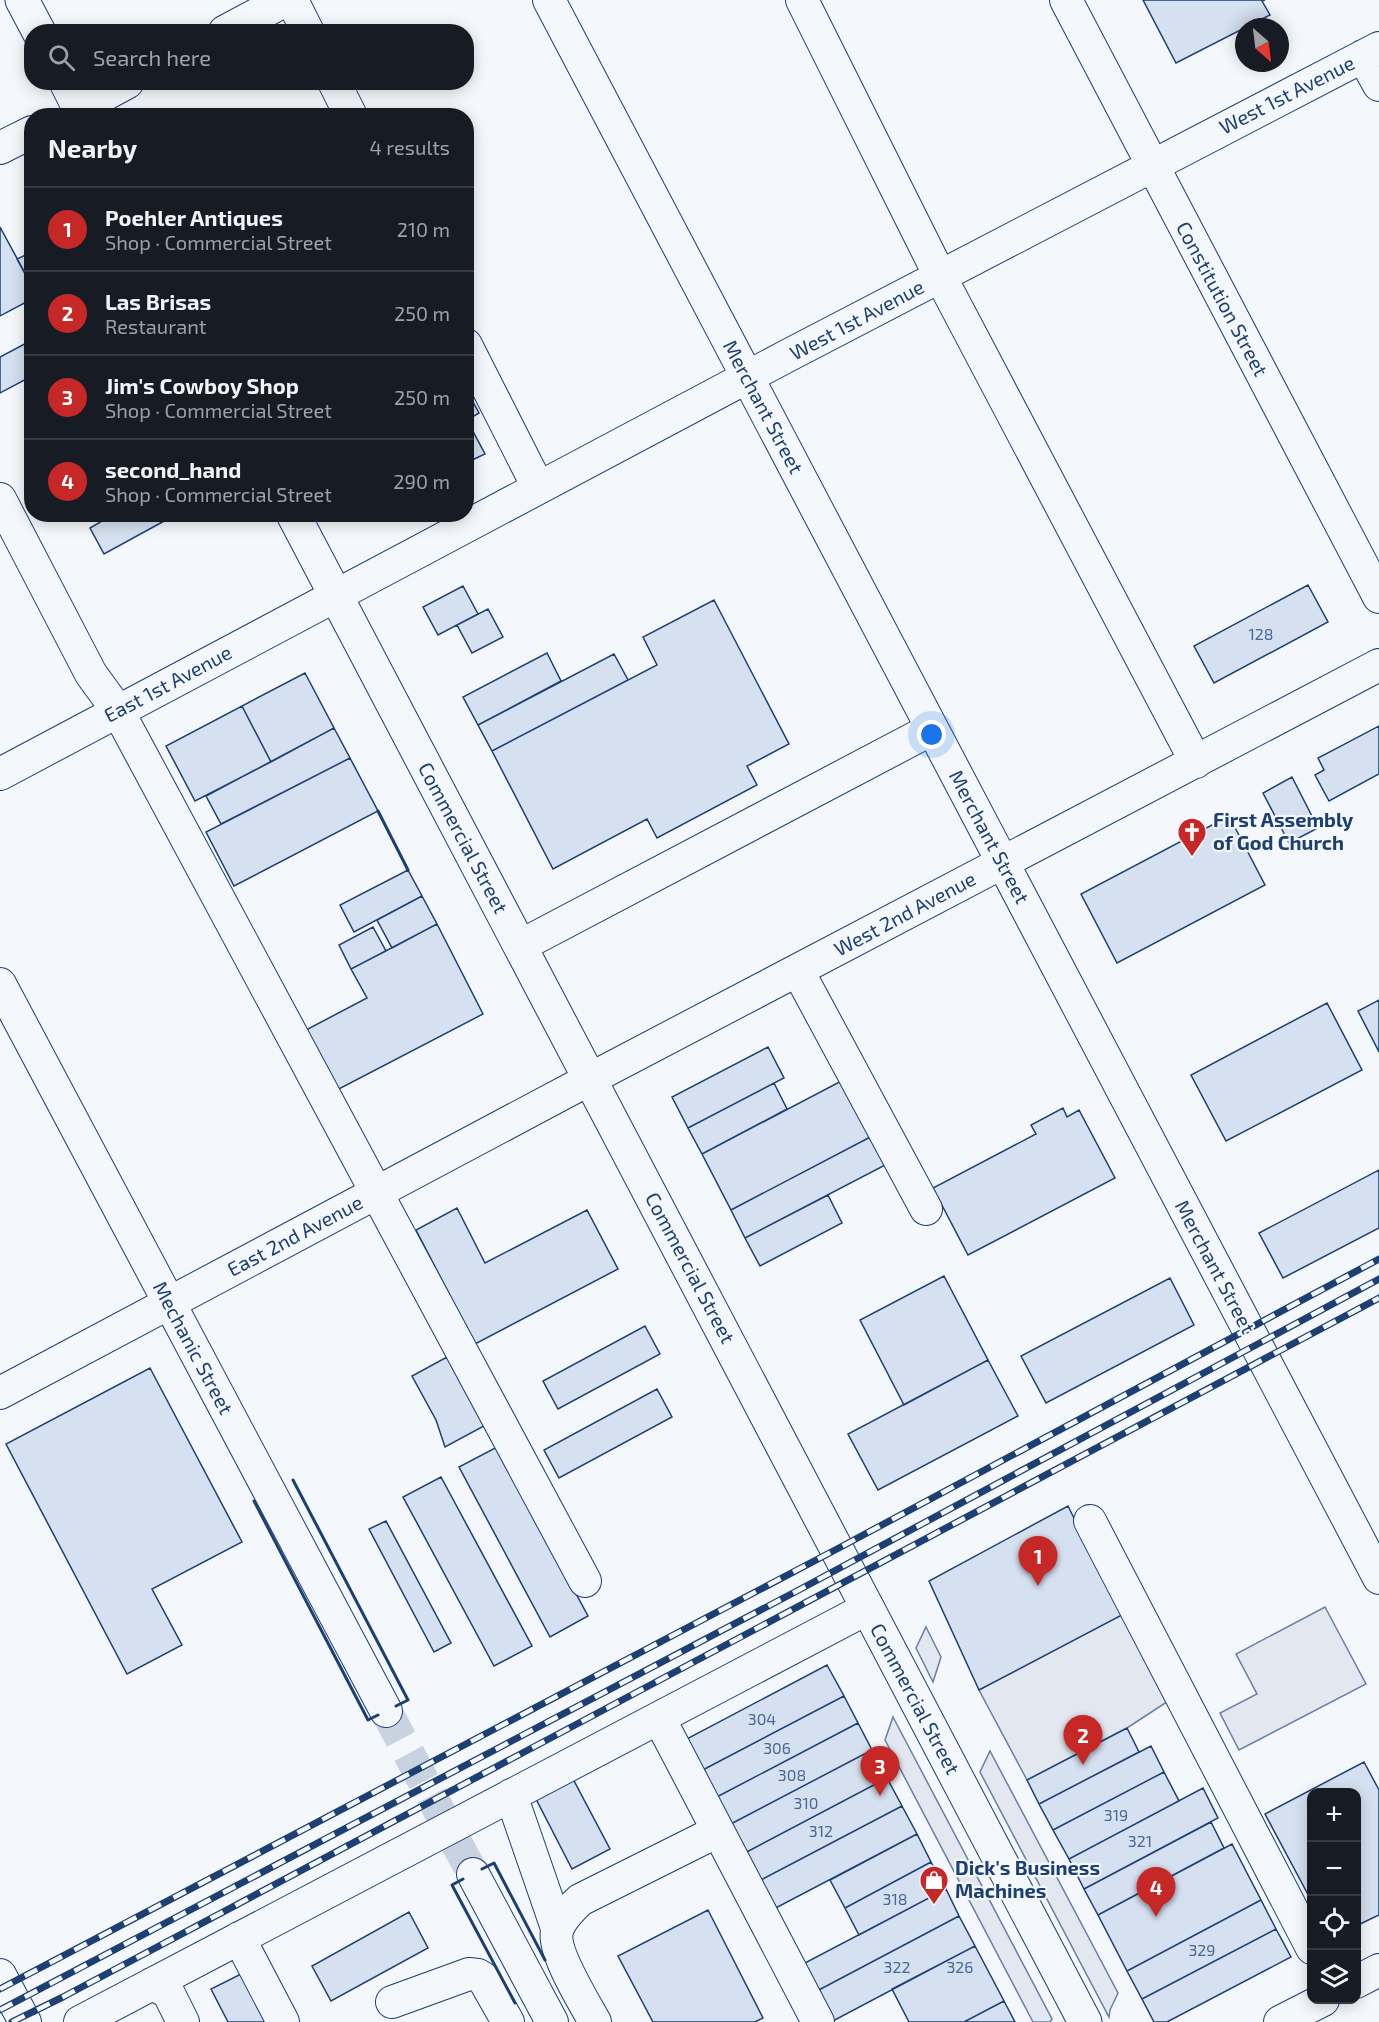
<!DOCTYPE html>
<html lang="en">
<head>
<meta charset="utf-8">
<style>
	:root { --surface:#171b24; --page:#20242c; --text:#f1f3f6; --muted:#9ea1a6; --line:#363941; --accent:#c62828 }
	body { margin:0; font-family:"Exo 2",sans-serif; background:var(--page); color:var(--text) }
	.controls { position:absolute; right:18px; bottom:18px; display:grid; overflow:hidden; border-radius:12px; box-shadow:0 3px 15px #0003 }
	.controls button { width:54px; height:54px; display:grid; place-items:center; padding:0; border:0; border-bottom:2px solid var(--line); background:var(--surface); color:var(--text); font:30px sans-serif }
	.compass { position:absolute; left:1235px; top:18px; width:54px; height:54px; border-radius:50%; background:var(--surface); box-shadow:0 3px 15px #0003; rotate:152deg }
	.you { position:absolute; left:932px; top:735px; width:21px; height:21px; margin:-15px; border:4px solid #fff; border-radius:50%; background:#1a73e8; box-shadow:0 0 0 9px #1a73e833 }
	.badge { display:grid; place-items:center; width:39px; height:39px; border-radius:50%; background:var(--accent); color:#fff; font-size:20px; font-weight:700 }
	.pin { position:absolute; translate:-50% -50px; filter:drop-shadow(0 2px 3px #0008) }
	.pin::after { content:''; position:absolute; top:32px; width:21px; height:18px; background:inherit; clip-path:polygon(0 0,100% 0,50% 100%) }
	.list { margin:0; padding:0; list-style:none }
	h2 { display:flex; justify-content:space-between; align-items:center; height:78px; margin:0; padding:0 24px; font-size:26px }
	h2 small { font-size:20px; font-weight:400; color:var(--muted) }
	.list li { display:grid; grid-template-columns:39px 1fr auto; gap:18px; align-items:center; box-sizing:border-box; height:84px; padding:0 24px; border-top:2px solid var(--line) }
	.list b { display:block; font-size:22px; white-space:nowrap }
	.list p { margin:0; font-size:20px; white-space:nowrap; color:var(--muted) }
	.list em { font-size:20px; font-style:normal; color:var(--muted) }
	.icon { flex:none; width:33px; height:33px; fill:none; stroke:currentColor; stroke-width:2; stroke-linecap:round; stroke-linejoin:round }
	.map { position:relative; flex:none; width:1379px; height:2022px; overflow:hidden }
	.search { position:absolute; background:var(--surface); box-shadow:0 3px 15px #0003; left:24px; top:24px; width:450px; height:66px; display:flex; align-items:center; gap:15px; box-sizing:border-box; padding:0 21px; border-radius:24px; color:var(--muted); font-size:22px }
	.panel { position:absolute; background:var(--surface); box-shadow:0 3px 15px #0003; left:24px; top:108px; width:450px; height:414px; border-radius:24px }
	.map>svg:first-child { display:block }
</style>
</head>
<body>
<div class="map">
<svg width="1379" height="2022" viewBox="0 0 1379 2022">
	<rect width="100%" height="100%" fill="#f4f7fb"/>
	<!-- parking -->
	<path fill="#e3e8f0" stroke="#687fa3" stroke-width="1.5" d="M1325 1607 1366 1684 1239 1750 1220 1713 1257 1694 1236 1654Z
		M1125 1608 1173 1698 1127 1728 1027 1780 979 1690Z
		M926 1627 941 1657 933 1682 916 1648Z
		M893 1717 1052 2019 1050 2022H1033L885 1740Z
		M990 1751 1118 1993 1110 2010 1109 2017 980 1772Z"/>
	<!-- building -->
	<path fill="#d5e0f0" stroke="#1d3f73" stroke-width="1.5" d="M1143 0H1265L1262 1 1270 15 1176 63Z
		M0 227 32 286V299L0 316Z
		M32 252V282L30 283 17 259Z
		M32 340V376L0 393V357Z
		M466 389 479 413 467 420 485 454 466 463Z
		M114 514H177L104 554 90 528Z
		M1308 585 1328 622 1214 683 1194 646Z
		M463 586 478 614 438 635 423 607Z
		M714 600 789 744 747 766 757 785 657 838 647 819 553 869 492 751 657 665 643 637Z
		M488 609 503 637 472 653 457 625Z
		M547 653 561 681 478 725 463 697Z
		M614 654 628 680 492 751 478 725Z
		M305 673 334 728 271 762 242 706Z
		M242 706 271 762 195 801 166 746Z
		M1379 726V774L1329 801 1315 775 1324 770 1318 758Z
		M334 728 350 758 221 824 206 796Z
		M350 758 378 811 234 886 206 832Z
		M1292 777 1318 828 1289 843 1263 793Z
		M1229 816 1265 885 1117 963 1081 894Z
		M408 870 422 896 354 932 340 905Z
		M422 896 437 924 392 948 377 920Z
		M437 924 483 1014 335 1091 304 1031 367 998 351 969Z
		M373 927 386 951 351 969 339 945Z
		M1379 1000V1052L1358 1011Z
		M1327 1003 1362 1070 1226 1141 1191 1075Z
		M768 1047 784 1078 688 1128 672 1097Z
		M847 1078 876 1134 731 1210 702 1154Z
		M774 1083 787 1109 702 1154 688 1128Z
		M1063 1108 1067 1117 1079 1110 1115 1178 968 1255 933 1188 1036 1134 1031 1125Z
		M876 1134 891 1162 745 1238 731 1210Z
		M1379 1170V1228L1283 1278 1259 1233Z
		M828 1195 842 1223 760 1266 745 1238Z
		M457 1208 485 1263 587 1210 618 1269 475 1344 416 1230Z
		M944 1276 988 1360 904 1405 860 1320Z
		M1170 1278 1194 1325 1046 1403 1021 1356Z
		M645 1326 660 1354 558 1409 543 1381Z
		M447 1357 484 1426 445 1447 436 1420 412 1376Z
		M988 1360 1018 1416 878 1490 848 1434Z
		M150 1368 242 1542 152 1589 182 1645 127 1674 6 1444Z
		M657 1389 672 1417 559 1478 544 1450Z
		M497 1447 588 1616 550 1637 459 1467Z
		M441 1477 532 1646 494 1666 403 1497Z
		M1068 1506 1122 1615 979 1690 929 1581Z
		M386 1521 451 1643 434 1652 369 1529Z
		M827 1665 844 1696 697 1773 681 1742Z
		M844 1696 858 1723 711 1800 697 1773Z
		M858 1723 872 1750 725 1827 711 1800Z
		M1127 1728 1139 1752 1039 1804 1027 1780Z
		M1151 1746 1164 1772 1053 1830 1039 1804Z
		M872 1750 887 1778 741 1855 725 1827Z
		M1364 1762 1379 1790V1915L1356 1926V1792H1312V1902L1265 1814Z
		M1164 1772 1179 1801 1069 1859 1053 1830Z
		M572 1777 610 1849 572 1869 535 1797Z
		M887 1778 902 1806 755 1883 741 1855Z
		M1203 1788 1218 1818 1084 1889 1069 1859Z
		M902 1806 917 1834 770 1911 755 1883Z
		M1211 1822 1224 1848 1098 1915 1084 1889Z
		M917 1834 931 1862 845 1908 830 1880Z
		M1232 1844 1261 1900 1127 1971 1098 1915Z
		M931 1862 946 1889 859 1935 845 1908Z
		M946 1889 959 1916 815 1992 801 1965Z
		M1261 1900 1276 1929 1142 1999 1127 1971Z
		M708 1910 763 2018 755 2022H653L618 1956Z
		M409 1912 428 1948 331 2001 312 1966Z
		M959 1916 975 1946 831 2022 815 1992Z
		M1276 1929 1291 1957 1167 2022H1154L1142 1999Z
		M975 1946 1004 2001 964 2022H909L892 1989Z
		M245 1972 271 2022H228L211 1989Z
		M1004 2001 1015 2022H964Z"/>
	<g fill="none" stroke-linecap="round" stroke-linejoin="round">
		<!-- minor-tunnel -->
		<path stroke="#c9d2e0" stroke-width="32" stroke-dasharray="32 16" stroke-linecap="butt" d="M386 1711 473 1874"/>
		<!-- minor casing -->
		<g stroke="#1d3f73" stroke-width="34">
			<path id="minor" d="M292 0 308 32
				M549 0 1379 1578
				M802 0 940 276 1196 762
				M1066 0 1379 597
				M1363 56 1379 85
				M334 82 351 116
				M0 148 32 132
				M466 345 538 487
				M0 499 91 674 118 711 585 1581
				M0 774 787 356 1379 48
				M520 946 932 729
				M798 971 926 1209
				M0 984 386 1711
				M0 1393 590 1079 1379 665
				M1090 1521 1312 1948
				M659 1718 818 2022
				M511 1795 557 1928
				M473 1874 552 2022
				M239 1938 283 2022
				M0 1975 25 2022
				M1356 1982 1379 1970
				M152 1984 168 1992 183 2022
				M392 2002 469 1974 478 1975 483 1978 508 2022
				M80 2022 868 1608
				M595 2022C584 2002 552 1951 557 1931 560 1919 571 1909 580 1900L718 1831
				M1280 2022 1323 2000"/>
		</g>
		<!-- major casing -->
		<g stroke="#1d3f73" stroke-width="35">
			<path id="major" d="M22 0 39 32
				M225 32 285 0
				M66 82 83 116
				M79 108 127 82
				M293 514 1085 2022"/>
		</g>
		<!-- minor -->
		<use href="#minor" stroke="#f4f7fb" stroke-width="32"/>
		<!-- major -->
		<use href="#major" stroke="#f4f7fb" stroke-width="33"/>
		<!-- rail casing -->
		<g stroke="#1d3f73" stroke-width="7">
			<path id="rail" d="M0 1989 837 1549 1379 1259
				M0 2010 795 1592 1379 1279
				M12 2022 63 1997 1379 1298"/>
		</g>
		<!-- rail -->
		<use href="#rail" stroke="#f4f7fb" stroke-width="4.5" stroke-dasharray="14" stroke-linecap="butt"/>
		<!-- wall -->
		<path stroke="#1d3f73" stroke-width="3" d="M378 811 408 870
			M293 1480 408 1700 396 1706
			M254 1501 368 1720 378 1715
			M482 1869 494 1863 545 1960
			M463 1879 452 1885 515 2003"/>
	</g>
	<!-- icons -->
	<defs>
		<g id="church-pin" transform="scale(1.5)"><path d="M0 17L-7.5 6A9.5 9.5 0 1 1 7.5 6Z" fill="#c62828" stroke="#f4f7fb"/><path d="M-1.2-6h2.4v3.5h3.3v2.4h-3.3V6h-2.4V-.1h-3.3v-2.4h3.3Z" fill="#fff"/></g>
		<g id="shop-pin" transform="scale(1.5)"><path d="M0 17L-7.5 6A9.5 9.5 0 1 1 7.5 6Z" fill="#c62828" stroke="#f4f7fb"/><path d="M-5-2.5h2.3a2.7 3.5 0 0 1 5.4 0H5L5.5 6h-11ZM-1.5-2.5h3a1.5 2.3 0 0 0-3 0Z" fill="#fff"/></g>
	</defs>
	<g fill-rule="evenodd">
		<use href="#church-pin" x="1192" y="832"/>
		<use href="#shop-pin" x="934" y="1880"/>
	</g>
	<g text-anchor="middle" stroke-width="4.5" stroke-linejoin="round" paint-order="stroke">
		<!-- number labels -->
		<g font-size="16" fill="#4b6792">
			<text x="1261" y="640">128</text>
			<text x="762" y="1725">304</text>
			<text x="777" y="1754">306</text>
			<text x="792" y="1781">308</text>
			<text x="806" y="1809">310</text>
			<text x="1116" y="1821">319</text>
			<text x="821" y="1837">312</text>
			<text x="1140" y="1847">321</text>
			<text x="895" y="1905">318</text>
			<text x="1202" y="1956">329</text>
			<text x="897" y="1973">322</text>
			<text x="960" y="1973">326</text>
		</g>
		<!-- street labels -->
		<g font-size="20" fill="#1d3f73" stroke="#f4f7fb">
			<text transform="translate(1287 95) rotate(-27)" y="7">West 1st Avenue</text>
			<text transform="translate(1222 299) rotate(62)" y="7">Constitution Street</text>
			<text transform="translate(857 320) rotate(-28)" y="7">West 1st Avenue</text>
			<text transform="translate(763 407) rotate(62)" y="7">Merchant Street</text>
			<text transform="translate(168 684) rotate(-28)" y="7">East 1st Avenue</text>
			<text transform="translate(989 837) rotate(62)" y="7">Merchant Street</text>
			<text transform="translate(463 838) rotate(62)" y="7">Commercial Street</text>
			<text transform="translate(905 914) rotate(-28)" y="7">West 2nd Avenue</text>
			<text transform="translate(295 1236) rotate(-28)" y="7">East 2nd Avenue</text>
			<text transform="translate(1215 1267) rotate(62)" y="7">Merchant Street</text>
			<text transform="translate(690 1268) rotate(62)" y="7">Commercial Street</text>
			<text transform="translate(193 1348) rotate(62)" y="7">Mechanic Street</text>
			<text transform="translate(915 1699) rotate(62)" y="7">Commercial Street</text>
		</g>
		<!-- poi labels -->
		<g font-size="20" font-weight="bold" fill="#1d3f73" stroke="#f4f7fb" text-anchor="start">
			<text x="1213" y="827">First Assembly<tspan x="1213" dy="23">of God Church</tspan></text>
			<text x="955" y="1875">Dick's Business<tspan x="955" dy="23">Machines</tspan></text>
		</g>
	</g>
</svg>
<div class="controls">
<button>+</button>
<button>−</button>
<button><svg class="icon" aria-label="locate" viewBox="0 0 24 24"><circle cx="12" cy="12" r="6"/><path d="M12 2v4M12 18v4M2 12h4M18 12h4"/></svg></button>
<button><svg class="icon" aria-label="layers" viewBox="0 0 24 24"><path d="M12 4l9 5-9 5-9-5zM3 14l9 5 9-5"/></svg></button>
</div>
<svg class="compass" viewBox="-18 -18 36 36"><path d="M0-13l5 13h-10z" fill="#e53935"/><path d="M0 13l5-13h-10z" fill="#9ea1a6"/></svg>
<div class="you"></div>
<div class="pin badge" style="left:1038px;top:1586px">1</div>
<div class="pin badge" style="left:1083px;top:1765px">2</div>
<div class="pin badge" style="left:880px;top:1796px">3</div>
<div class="pin badge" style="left:1156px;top:1917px">4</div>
<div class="search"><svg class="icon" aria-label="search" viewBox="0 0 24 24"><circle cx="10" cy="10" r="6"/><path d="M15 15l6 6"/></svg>Search here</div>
<section class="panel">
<h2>Nearby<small>4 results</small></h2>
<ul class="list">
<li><span class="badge">1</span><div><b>Poehler Antiques</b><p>Shop · Commercial Street</p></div><em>210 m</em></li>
<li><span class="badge">2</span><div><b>Las Brisas</b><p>Restaurant</p></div><em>250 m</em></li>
<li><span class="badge">3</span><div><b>Jim's Cowboy Shop</b><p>Shop · Commercial Street</p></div><em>250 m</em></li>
<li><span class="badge">4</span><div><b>second_hand</b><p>Shop · Commercial Street</p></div><em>290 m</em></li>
</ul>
</section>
</div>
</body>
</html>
